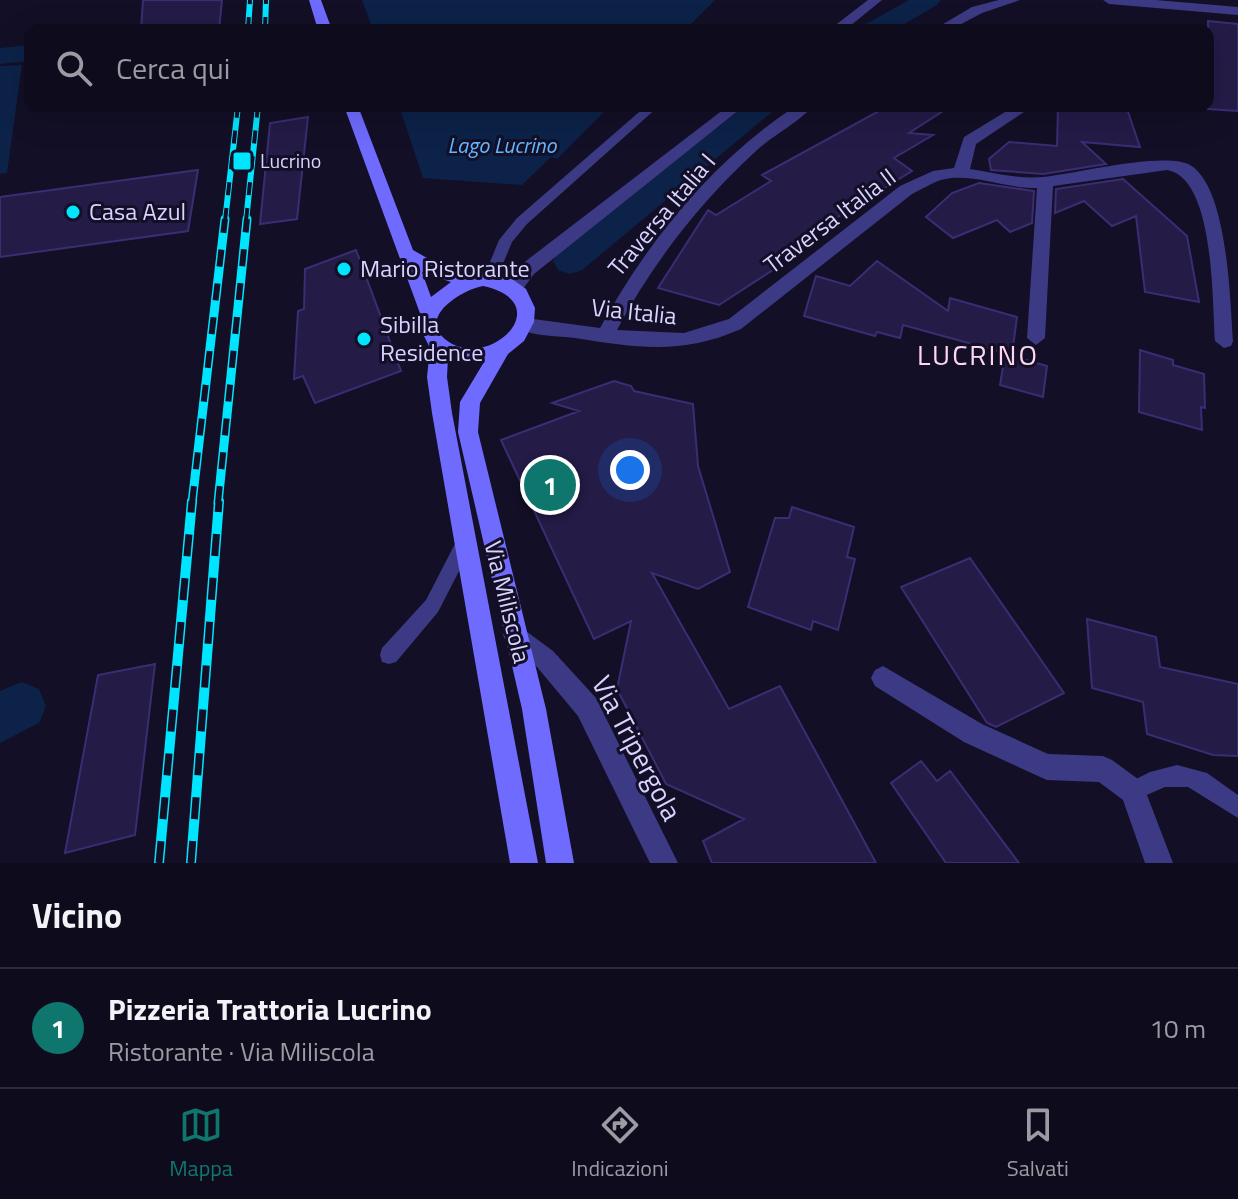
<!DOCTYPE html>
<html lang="it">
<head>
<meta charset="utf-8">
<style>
	:root { --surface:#0e0b1c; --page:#171425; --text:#f1f3f6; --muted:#9b9ba3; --line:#2e2b3b; --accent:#0f766e }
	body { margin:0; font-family:"Titillium Web",sans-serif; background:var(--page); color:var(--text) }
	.you { position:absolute; left:630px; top:470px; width:28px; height:28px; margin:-20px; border:6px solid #fff; border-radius:50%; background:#1a73e8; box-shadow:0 0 0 12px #1a73e833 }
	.badge { display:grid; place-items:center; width:52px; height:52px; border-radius:50%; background:var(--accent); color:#fff; font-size:26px; font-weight:700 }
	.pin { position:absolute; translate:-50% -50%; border:4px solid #fff; box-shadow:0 2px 8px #0006 }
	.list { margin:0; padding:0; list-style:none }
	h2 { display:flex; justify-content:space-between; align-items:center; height:104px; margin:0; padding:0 32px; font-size:34px }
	h2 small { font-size:26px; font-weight:400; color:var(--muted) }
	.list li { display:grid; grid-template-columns:52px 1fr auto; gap:24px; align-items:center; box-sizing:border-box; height:120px; padding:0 32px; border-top:2px solid var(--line) }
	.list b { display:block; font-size:30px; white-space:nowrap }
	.list p { margin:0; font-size:26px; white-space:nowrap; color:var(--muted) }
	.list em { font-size:26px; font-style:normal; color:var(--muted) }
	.icon { flex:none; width:44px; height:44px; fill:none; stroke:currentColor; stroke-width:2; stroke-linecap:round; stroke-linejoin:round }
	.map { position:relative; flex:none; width:1238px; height:863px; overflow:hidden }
	.search { position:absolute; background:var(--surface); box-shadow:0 8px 32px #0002; left:24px; right:24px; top:24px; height:88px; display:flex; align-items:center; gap:20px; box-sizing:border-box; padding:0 28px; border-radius:16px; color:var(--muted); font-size:30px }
	.sheet { height:224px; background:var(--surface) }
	nav { display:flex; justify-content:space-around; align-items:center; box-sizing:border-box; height:112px; border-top:2px solid var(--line); background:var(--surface); font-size:22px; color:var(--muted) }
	nav a { display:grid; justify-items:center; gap:4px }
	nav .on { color:var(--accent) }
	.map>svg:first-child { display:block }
</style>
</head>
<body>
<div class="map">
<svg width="1238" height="863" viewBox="0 0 1238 863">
	<rect width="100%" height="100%" fill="#130f26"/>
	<!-- water -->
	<path fill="#0c2248" d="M362 0H715L685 30H373Z
		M22 65 7 173 0 174V66Z
		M399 106H610L557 159 551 157 522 185 423 178Z"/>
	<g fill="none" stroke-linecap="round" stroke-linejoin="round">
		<!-- canal -->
		<path fill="#0c2248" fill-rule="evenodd" d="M909 0H941L937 5 894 30H862L866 24Z
			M30 45V61L0 64V48Z
			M745 106H779L582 270 570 274 558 270 553 261 558 252Z
			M22 682 39 689 46 706 39 723 0 743V691Z"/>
	</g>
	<!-- building -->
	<path fill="#241b47" stroke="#3b2d73" stroke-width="2" d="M143 0H222L219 30H141Z
		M1208 21 1238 24V111L1208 109Z
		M888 106H951L909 133 933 135 894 158 912 171 765 262 779 266 719 305 658 288 708 210 716 215 771 181 762 175Z
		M1058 106H1126L1140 147 1082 142 1106 164 1043 174 991 170 989 159 1009 142 1057 146Z
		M308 117 297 219 260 224 270 123Z
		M198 170 188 231 0 257V197Z
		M1123 179 1187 236 1199 302 1145 292 1136 216 1112 226 1084 201 1055 213 1056 189Z
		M979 183 1034 191 1032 223 1010 232 997 220 953 238 926 217 952 193Z
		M356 250 401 371 315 403 303 376 294 379 298 311 304 309 305 269Z
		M877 261 948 311 950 298 1017 317 1012 355 903 325 900 338 877 332 875 336 804 316 816 276 850 286Z
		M1140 350 1173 360V365L1204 374 1205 408 1201 407 1202 430 1139 412Z
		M1005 354 1047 366 1043 397 1000 385Z
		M614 381 631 386 634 391 693 404 698 466 730 572 698 589 652 573 729 709 780 686 876 863H712L703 841 744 819 666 784 617 689 631 621 594 639 501 440 579 411 552 403Z
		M792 507 854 527 847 557 855 559 838 630 813 621 811 630 748 607 775 518H789Z
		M970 558 1064 693 996 727 987 723 901 587Z
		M1087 619 1156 637 1160 667 1238 684V756L1213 755 1147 734 1143 702 1092 688Z
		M155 664 135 835 65 853 98 675Z
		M921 761 937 781 950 771 1019 863H946L891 783Z"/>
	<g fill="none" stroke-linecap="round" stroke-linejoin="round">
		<!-- service -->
		<path fill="#3d3a85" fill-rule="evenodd" d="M740 27 745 28 746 30H735Z
			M646 106H659L527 224 512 242 495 283H485L483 279 499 240 517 218Z
			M466 532 472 534 475 540 438 612 396 662 389 664 382 662 380 655 382 648 426 600 460 534Z
			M1177 765 1207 773 1238 795V818L1188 787H1165L1133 801 1126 798 1123 791 1126 784 1150 772Z"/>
		<!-- minor -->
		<path fill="#3d3a85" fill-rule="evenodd" d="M999 0H1020L982 13 950 30H933L972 7Z
			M1103 0H1155L1238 7V15L1109 4Z
			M796 106H813C798 123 773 135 756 151 700 202 652 264 617 330L684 333 729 319 900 186 933 171 954 168 964 137 1015 106H1033L976 144 970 169C994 173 1018 179 1043 177 1075 174 1165 151 1190 165 1228 187 1230 301 1233 341L1231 346 1224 348 1215 341C1212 302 1215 178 1167 170L1053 186 1045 338 1036 345 1027 338 1037 188C1006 189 971 172 941 180 931 183 921 190 912 194L741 329C682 355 638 348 575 338 557 336 537 336 520 330L517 325 526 318 600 328C647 242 713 160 796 106Z
			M515 623 553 651 596 698 678 863H650L578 716 537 667 507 643 503 635 507 627Z
			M883 666 982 724 1048 754 1103 756 1112 760 1142 782 1173 863H1145L1123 800 1099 782 1047 780 1038 776 964 742 875 686 871 678 875 670Z"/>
		<!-- tertiary -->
		<path fill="#3d3a85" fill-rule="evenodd" d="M868 0H882L845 30H829Z
			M728 106H744L534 274 520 293H508L505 288 522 264Z"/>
		<!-- secondary -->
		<path fill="#6f6bff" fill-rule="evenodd" d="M309 0H321L332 30H318Z
			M344 106H358L413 250 434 262 470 275 483 272 512 279 526 289 535 308 534 322 524 341 508 354 480 403 478 432 546 709 574 863H546L522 709 458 432 460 402 484 362 464 363 448 358 447 377 452 413 538 863H510L432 413 427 377 430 348 420 328 421 316ZM422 272 451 282 431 297ZM483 286C558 302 492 370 449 342 414 319 461 290 483 286Z"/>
		<!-- rail-far2 casing -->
		<g stroke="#00e5ff" stroke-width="6">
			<path id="rail-far2" d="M248 30 250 0
				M265 30 266 0
				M225 221 238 106
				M246 221 258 106"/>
		</g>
		<!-- rail-far1 casing -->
		<g stroke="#00e5ff" stroke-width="9">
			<path id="rail-far1" d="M192 503 225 219
				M218 503 247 219"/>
		</g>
		<!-- rail casing -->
		<g stroke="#00e5ff" stroke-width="10">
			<path id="rail" d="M159 863 192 501
				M191 863 219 501"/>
		</g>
		<!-- rail-far2 -->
		<use href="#rail-far2" stroke="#130f26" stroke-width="4" stroke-dasharray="13" stroke-linecap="butt"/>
		<!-- rail-far1 -->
		<use href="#rail-far1" stroke="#130f26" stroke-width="6" stroke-dasharray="17" stroke-linecap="butt"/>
		<!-- rail -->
		<use href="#rail" stroke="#130f26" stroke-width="7" stroke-dasharray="22" stroke-linecap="butt"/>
	</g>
	<!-- markers -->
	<g fill="#00e5ff" stroke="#130f26" stroke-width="3">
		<rect x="232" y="151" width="20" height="20" rx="4"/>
		<circle cx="73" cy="212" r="8"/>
		<circle cx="344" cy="269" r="8"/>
		<circle cx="364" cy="339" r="8"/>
	</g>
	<g text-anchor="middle" stroke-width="6" stroke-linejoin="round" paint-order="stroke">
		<!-- far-poi labels -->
		<g font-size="20" fill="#d9d4ff" stroke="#130f26" text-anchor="start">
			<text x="260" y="168">Lucrino</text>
		</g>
		<!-- far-water labels -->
		<g font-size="22" font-style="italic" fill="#62b6ff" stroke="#130f26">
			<text x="502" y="153">Lago Lucrino</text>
		</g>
		<!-- poi labels -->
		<g font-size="24" fill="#d9d4ff" stroke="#130f26" text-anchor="start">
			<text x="89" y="220">Casa Azul</text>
			<text x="360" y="277">Mario Ristorante</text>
			<text x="380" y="333">Sibilla<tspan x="380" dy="28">Residence</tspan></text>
		</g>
		<!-- street labels -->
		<g font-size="24" fill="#d9d4ff" stroke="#130f26">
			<text transform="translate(662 215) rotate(-50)" y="8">Traversa Italia I</text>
			<text transform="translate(830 221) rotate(-37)" y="8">Traversa Italia II</text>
			<text transform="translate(634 312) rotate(6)" y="8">Via Italia</text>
			<text transform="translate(507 602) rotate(76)" y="8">Via Miliscola</text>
		</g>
		<!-- quarter labels -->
		<g font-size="28" letter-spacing="2" fill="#ffd6f0" stroke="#130f26">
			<text x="978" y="365">LUCRINO</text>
		</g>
		<!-- near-street labels -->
		<g font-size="28" fill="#d9d4ff" stroke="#130f26">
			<text transform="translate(637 748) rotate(62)" y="10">Via Tripergola</text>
		</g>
	</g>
</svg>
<div class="you"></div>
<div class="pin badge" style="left:550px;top:485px">1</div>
<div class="search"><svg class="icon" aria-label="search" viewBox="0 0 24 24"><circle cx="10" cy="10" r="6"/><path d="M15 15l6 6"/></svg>Cerca qui</div>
</div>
<section class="sheet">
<h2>Vicino<small></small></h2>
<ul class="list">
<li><span class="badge">1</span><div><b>Pizzeria Trattoria Lucrino</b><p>Ristorante · Via Miliscola</p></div><em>10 m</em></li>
</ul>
</section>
<nav>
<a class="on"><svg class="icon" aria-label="map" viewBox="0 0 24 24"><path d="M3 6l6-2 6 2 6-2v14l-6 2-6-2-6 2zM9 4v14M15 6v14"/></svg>Mappa</a>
<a><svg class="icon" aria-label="directions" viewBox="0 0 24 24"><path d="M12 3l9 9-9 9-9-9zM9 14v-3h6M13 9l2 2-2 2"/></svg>Indicazioni</a>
<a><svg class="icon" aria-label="saved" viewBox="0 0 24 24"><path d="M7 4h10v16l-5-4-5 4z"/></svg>Salvati</a>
</nav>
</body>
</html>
